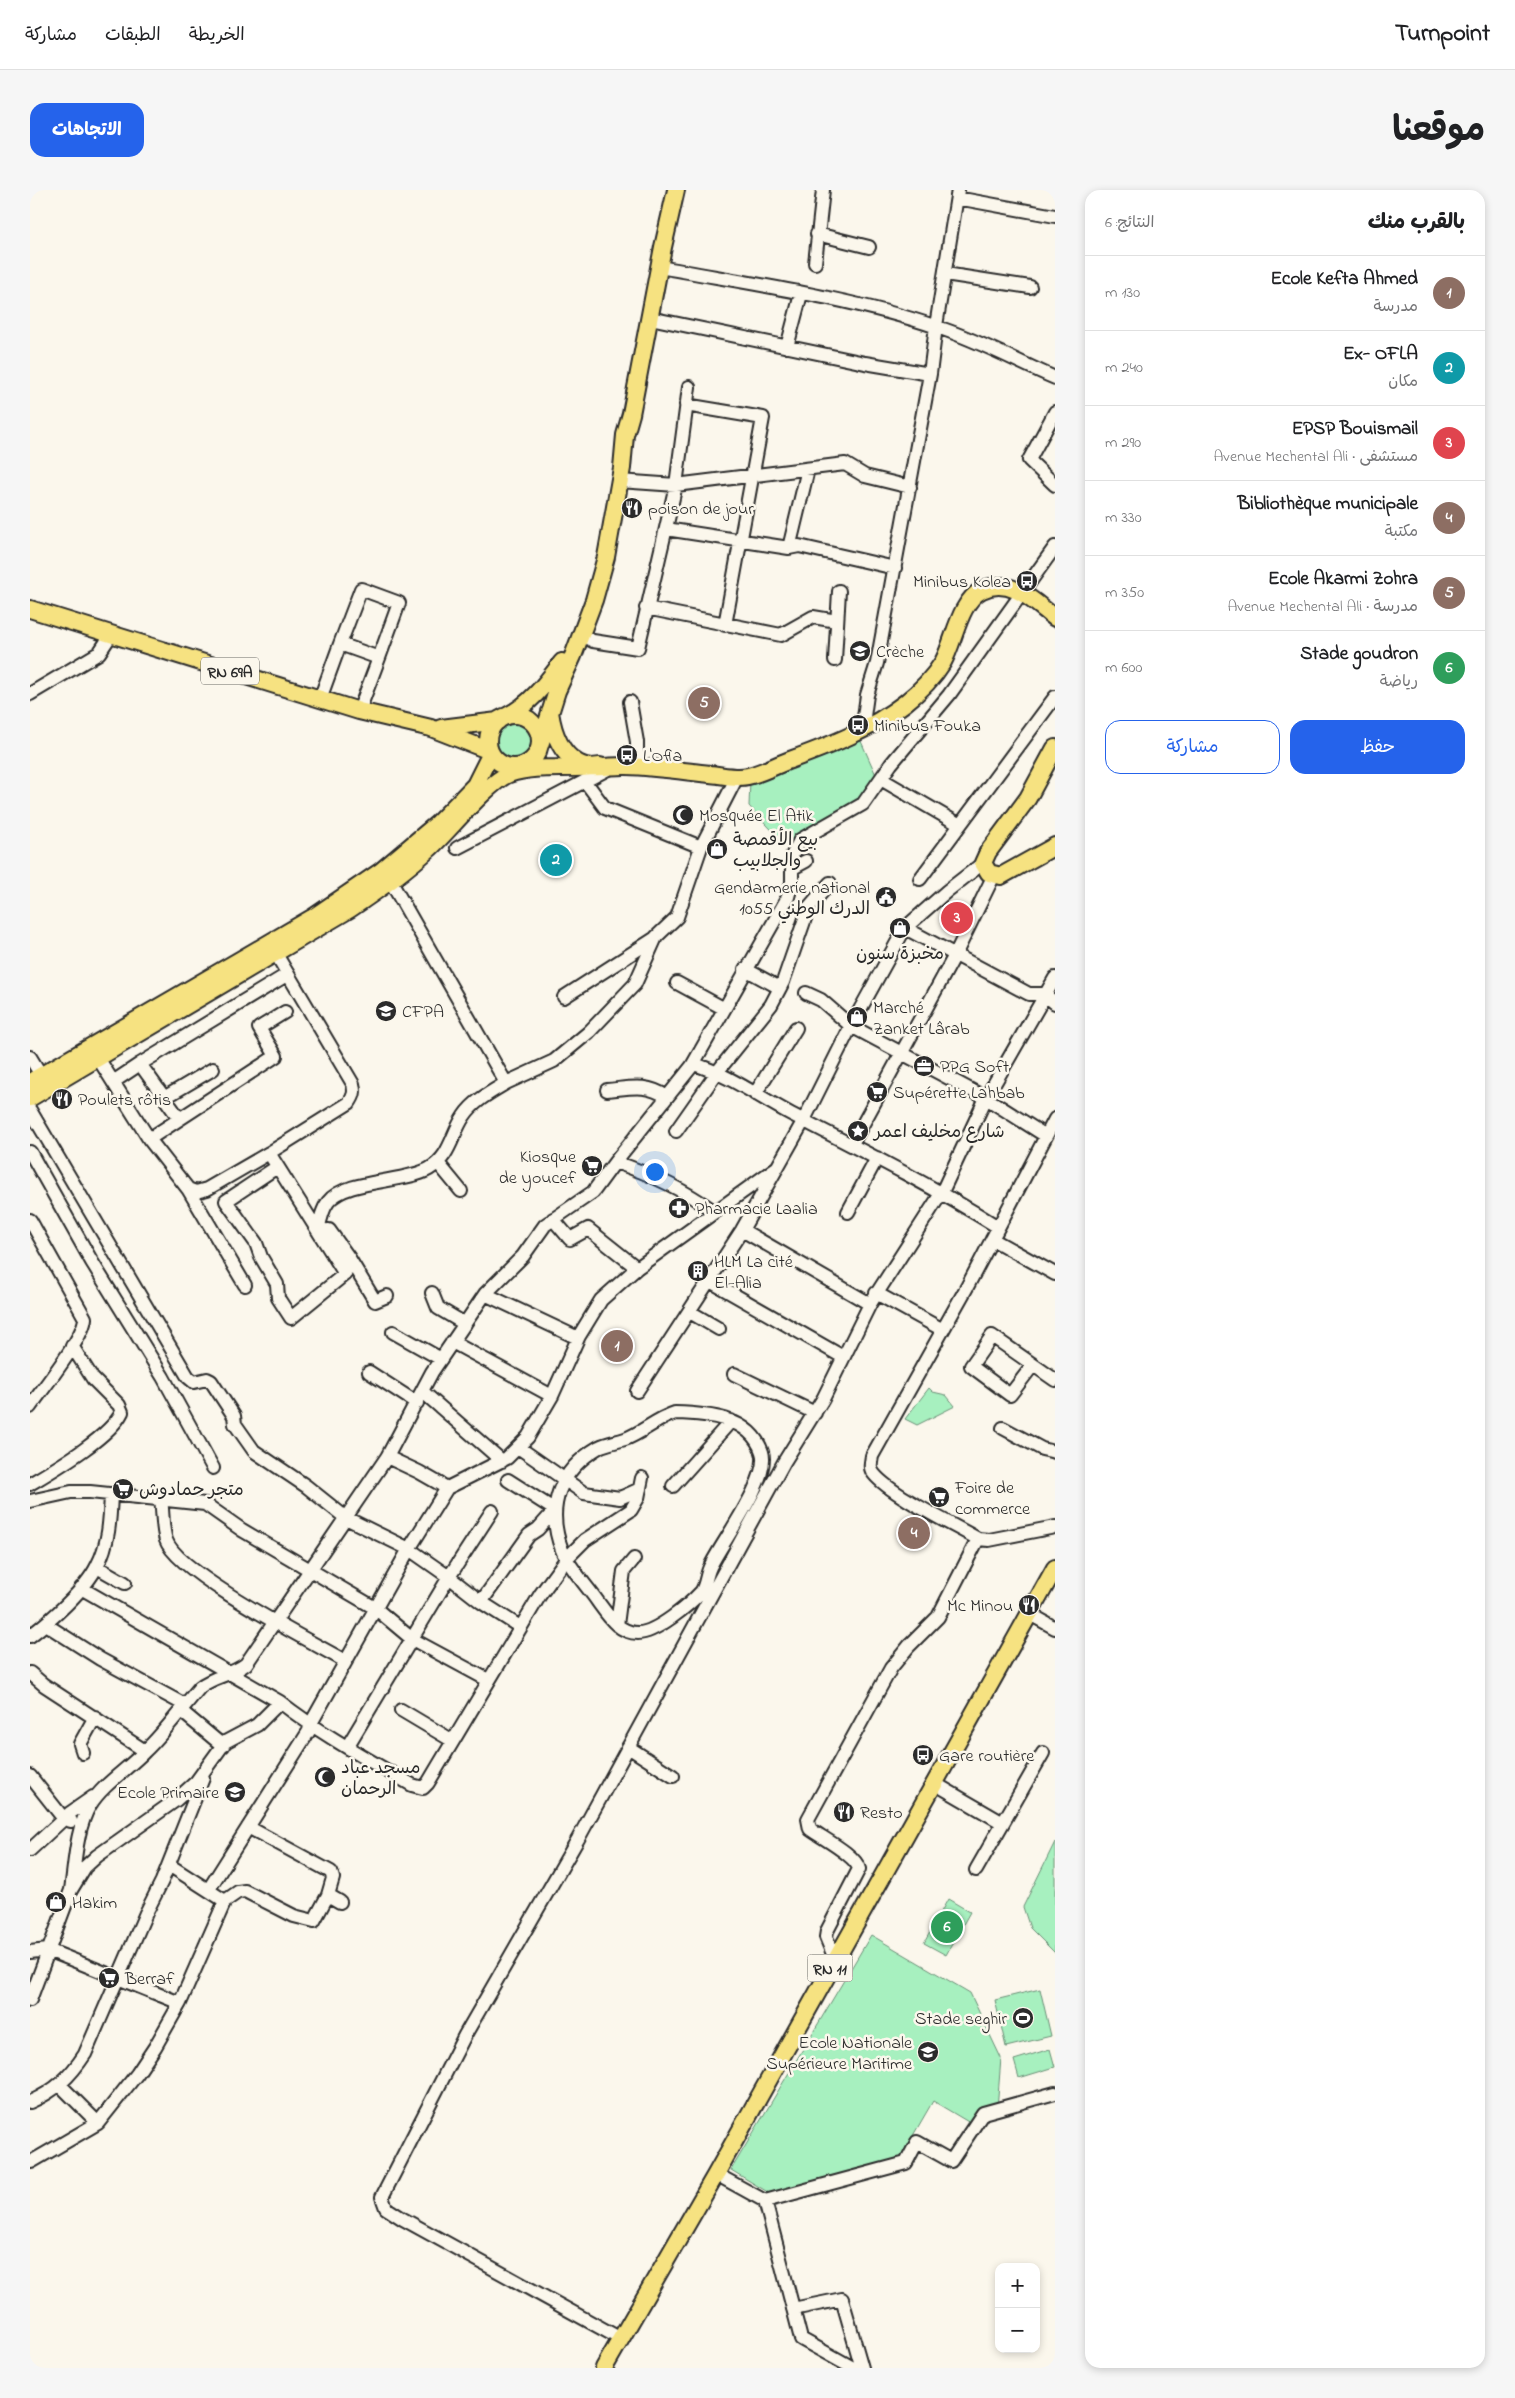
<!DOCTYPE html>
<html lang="ar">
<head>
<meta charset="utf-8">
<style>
	:root { --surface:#fff; --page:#f6f6f6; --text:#202124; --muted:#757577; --line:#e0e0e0; --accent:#2563eb }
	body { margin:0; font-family:"Indie Flower","Playpen Sans Arabic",sans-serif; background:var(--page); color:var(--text); direction:rtl }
	.controls { position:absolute; right:15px; bottom:15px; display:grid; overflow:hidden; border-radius:10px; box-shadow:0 2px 8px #0003 }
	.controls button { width:45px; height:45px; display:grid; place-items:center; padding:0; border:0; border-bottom:1px solid var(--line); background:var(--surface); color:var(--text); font:25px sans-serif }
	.you { position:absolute; left:624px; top:981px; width:18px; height:18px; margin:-12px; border:4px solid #fff; border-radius:50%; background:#1a73e8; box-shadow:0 0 0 8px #1a73e833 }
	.badge { display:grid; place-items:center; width:32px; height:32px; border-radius:50%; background:var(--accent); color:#fff; font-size:16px; font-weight:700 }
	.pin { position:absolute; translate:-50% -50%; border:2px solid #fff; box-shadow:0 1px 5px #0006 }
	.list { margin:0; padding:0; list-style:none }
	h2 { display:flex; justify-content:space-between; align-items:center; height:65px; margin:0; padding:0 20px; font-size:21px }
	h2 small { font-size:16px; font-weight:400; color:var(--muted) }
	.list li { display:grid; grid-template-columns:32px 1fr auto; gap:15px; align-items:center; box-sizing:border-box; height:75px; padding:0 20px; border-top:1px solid var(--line) }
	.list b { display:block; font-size:19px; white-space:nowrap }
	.list p { margin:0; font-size:16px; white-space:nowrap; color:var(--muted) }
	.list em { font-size:16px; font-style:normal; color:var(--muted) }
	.actions { display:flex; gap:10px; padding:15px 20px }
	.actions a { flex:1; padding:11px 0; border:1px solid var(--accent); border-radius:15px; text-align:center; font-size:18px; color:var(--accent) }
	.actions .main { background:var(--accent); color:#fff }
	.map { position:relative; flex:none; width:1025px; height:2178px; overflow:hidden; direction:ltr; border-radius:15px }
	header { display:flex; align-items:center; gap:30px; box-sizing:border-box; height:70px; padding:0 25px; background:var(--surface); border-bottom:1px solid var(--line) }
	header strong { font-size:24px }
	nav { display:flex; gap:28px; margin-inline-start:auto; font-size:18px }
	.intro { display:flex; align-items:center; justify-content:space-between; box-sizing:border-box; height:120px; padding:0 30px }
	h1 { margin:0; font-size:35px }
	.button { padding:12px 22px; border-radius:15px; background:var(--accent); color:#fff; font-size:18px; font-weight:700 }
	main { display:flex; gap:30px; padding:0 30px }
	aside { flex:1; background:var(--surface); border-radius:15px; box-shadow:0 2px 8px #0003 }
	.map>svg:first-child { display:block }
</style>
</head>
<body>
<header>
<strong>Turnpoint</strong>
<nav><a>الخريطة</a><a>الطبقات</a><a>مشاركة</a></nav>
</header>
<div class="intro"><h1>موقعنا</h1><a class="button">الاتجاهات</a></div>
<main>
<aside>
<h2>بالقرب منك<small>النتائج: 6</small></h2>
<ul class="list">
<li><span class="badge" style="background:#8d6e63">1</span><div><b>Ecole Kefta Ahmed</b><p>مدرسة</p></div><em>130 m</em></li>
<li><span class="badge" style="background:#0f9aa8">2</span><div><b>Ex- OFLA</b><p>مكان</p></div><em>240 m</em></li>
<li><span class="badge" style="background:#e0444e">3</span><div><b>EPSP Bouismail</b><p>مستشفى · Avenue Mechental Ali</p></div><em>290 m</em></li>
<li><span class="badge" style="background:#8d6e63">4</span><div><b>Bibliothèque municipale</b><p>مكتبة</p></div><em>330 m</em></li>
<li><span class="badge" style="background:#8d6e63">5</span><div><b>Ecole Akarmi Zohra</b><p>مدرسة · Avenue Mechental Ali</p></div><em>350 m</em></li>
<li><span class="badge" style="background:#2e9e5b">6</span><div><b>Stade goudron</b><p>رياضة</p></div><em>600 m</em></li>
</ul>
<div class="actions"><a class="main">حفظ</a><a>مشاركة</a></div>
</aside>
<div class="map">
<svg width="1025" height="2178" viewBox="0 0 1025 2178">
	<rect width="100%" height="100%" fill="#fbf7ec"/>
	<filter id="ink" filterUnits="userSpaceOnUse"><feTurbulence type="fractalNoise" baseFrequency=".02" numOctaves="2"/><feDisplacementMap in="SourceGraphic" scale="10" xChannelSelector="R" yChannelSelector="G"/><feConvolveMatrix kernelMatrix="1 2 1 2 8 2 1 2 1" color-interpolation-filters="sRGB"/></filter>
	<g filter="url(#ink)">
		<!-- green -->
		<path fill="#a7f0bf" stroke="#698e75" d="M465 551a19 19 0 1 1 38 0a19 19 0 1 1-38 0Z
			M830 549 846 585 827 614 754 653 719 616 720 590Z
			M899 1198 903 1202 916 1205 925 1216 887 1235 875 1229Z
			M1025 1652V1763L1000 1738 993 1717Z
			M918 1709 940 1722 916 1765 894 1753Z
			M841 1745 940 1803 971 1868 967 1919 940 1933 903 1911 870 1968 741 2004 701 1980Z
			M1010 1799 1021 1846 976 1857 965 1810Z
			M1020 1859 1025 1877 989 1888 984 1870Z"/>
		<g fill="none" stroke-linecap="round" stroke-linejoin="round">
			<!-- minor casing -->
			<g stroke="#2b2b2b" stroke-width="16">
				<path id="minor" d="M927 8 1025 26
					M787 44 839 57
					M785 73 793 0
					M630 77C722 94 818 107 907 137 948 150 986 171 1025 188
					M915 84 1000 97
					M620 128 835 173 900 184
					M757 157 771 104
					M656 215 733 228 695 435
					M1025 222 999 270 1025 295
					M589 291 646 295 815 274 835 286 880 297
					M636 339 759 358 769 356 865 378
					M759 358 778 279
					M616 418 751 445 783 427 807 431
					M551 445 563 451 608 458 646 295 659 197
					M310 454 331 399 369 413 349 468
					M805 470 809 401
					M0 504 69 463 81 445
					M290 509 310 454 349 468 329 521
					M600 512 607 552V577
					M832 541 837 505 847 473 900 184 906 136 928 0
					M851 589 930 635
					M555 591 575 618 671 657
					M427 658 580 578
					M763 678 776 671
					M890 689 1025 507
					M361 692 476 893 524 871 559 842 605 794 626 747 647 727 671 657 707 587
					M875 738 999 804H1014L1025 813
					M715 779 750 798
					M647 793 693 818
					M776 803 791 810 821 836 956 908 1016 946
					M534 807 624 749
					M0 867 11 885
					M68 868 119 949 158 999 166 1002 177 999 239 963 319 913C324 906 325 902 323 894L246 764
					M110 874 149 928
					M664 874C699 885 729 907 761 924 831 960 901 995 968 1037
					M83 892 110 874 258 784
					M577 900C601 898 616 893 637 907
					M725 904 766 838
					M134 908 183 879
					M0 920 158 1187 164 1192 177 1189 181 1191 204 1226 205 1234 224 1261 276 1296 316 1328 379 1359 419 1387 451 1412 490 1437
					M1025 929 937 1097 842 1266C841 1273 839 1278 844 1284 861 1305 922 1334 948 1349L959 1350 1025 1337
					M646 941 688 881 741 815 753 792 779 717 800 693
					M119 949 246 866 229 838 255 822
					M822 954 925 765 964 685
					M0 962 62 1072 133 1187 183 1278
					M239 963C264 1003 289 1043 315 1084L261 1128 248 1108 247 1094 231 1067 226 1053 196 1011 247 977
					M585 972C621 984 653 999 685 1022
					M408 973 431 1001
					M158 999 215 1095
					M818 1022 847 968
					M523 1029 540 1049 558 1039 607 1078
					M0 1030 55 1128C54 1148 13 1198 0 1217
					M712 1040 840 1114
					M962 1049 1025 1084
					M680 1091 813 1167
					M402 1103 408 1118 435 1134
					M846 1103 913 1140
					M455 1104 548 1148
					M357 1106 345 1111 319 1068 299 1040 288 1041C290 1031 292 1020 298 1012 315 989 375 993 399 979 421 966 421 945 434 926 444 911 461 902 476 893
					M660 1122 689 1139
					M363 1142 411 1169
					M422 1152 522 1206
					M1003 1175 980 1205 941 1176 962 1146 1025 1190
					M339 1182 387 1213
					M704 1184 785 1223
					M607 1201 712 1040 774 930 821 836 875 738 917 701 953 673
					M393 1202 472 1271
					M645 1223C676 1224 720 1226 732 1262 741 1288 691 1353 680 1377 676 1385 676 1396 671 1402 659 1415 626 1443 608 1443 589 1443 579 1427 568 1412 558 1397 538 1376 532 1360 515 1316 530 1280 569 1257 577 1253 586 1252 595 1249 612 1243 626 1229 645 1223Z
					M973 1238 1012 1259 1025 1262
					M488 1257 554 1303 590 1308 610 1299
					M357 1267 389 1282 417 1298
					M0 1294C25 1279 80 1247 92 1222L89 1215 63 1189 42 1156
					M643 1296 701 1231
					M131 1309C133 1322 132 1338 136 1350 147 1383 280 1451 315 1471
					M0 1311 41 1302H60L175 1314 212 1340 345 1418 382 1449 458 1490
					M67 1377 95 1393
					M51 1398 250 1512C291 1544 337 1569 382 1595L393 1598 398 1593 510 1405 537 1368 555 1350 601 1320 608 1308 612 1288
					M451 1412 499 1345 508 1339 525 1320 478 1290
					M1000 1424 1025 1438
					M15 1434 70 1469 155 1515
					M587 1435 594 1381 604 1369
					M0 1446C20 1431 56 1399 67 1376 79 1354 80 1329 81 1304
					M0 1483 14 1495 115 1561
					M150 1520 193 1556
					M371 1520 423 1551
					M317 1557 419 1387 462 1321
					M598 1557 643 1586
					M53 1563 50 1554 65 1527
					M0 1586 34 1629 41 1631
					M904 1593 973 1633
					M218 1637 301 1682 303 1688 298 1705 310 1712
					M0 1660 40 1623 63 1607
					M946 1680 1013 1563
					M179 1699 279 1541 280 1535 379 1359 417 1298 477 1268 498 1247 522 1206 549 1146 571 1110 607 1078 746 978
					M41 1700C45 1673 46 1639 60 1615 73 1594 98 1579 115 1561 135 1542 152 1518 170 1497 184 1486 202 1485 216 1474L357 1267 402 1182 455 1104 493 1066 515 1035 563 1002 585 972 662 876 758 707 762 692V666L770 650 833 614 861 574 919 505 1025 357
					M195 1711 208 1702 215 1701 264 1726 284 1731 298 1705
					M0 1762 18 1760 150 1813
					M805 1769 796 1747 797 1741 829 1679C826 1665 792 1648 780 1639L778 1629 861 1478 879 1456 908 1427 948 1349
					M0 1810 41 1700 55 1677 67 1666 146 1610 166 1592 195 1552 227 1535 250 1512
					M0 1912C25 1901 40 1887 55 1864L116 1723 132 1691 173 1588
					M68 1933 107 1884 125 1857 150 1813 195 1711 139 1675
					M1 1972 68 1933 30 1895
					M686 1984 735 2011 876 1973 887 1952 921 1971 953 1923 1025 1903
					M735 2011 771 2149 823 2178
					M763 2119 812 2109 832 2178
					M591 2149 373 2029 356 2018 352 2007 435 1845 548 1649 754 1272 793 1209 840 1114 912 1002 956 908 1025 788"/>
			</g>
			<!-- major casing -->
			<g stroke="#2b2b2b" stroke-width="20">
				<path id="major" d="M0 419 329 521 401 538 460 561
					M520 522C523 542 530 563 548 573 562 581 582 575 597 576 625 577 652 581 680 584 692 585 706 589 718 586 732 583 746 575 760 570 801 555 840 540 875 513 889 502 903 488 913 472 925 450 929 412 952 400 981 386 1004 412 1025 428
					M458 551a26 26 0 1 1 52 0a26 26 0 1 1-52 0Z
					M477 526C501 514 516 493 532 472
					M411 538 468 531
					M510 555 527 501 543 466 564 410 576 367 592 278 595 245 601 224 633 57 646 0
					M1025 558 998 608 958 662 953 673 959 683 971 686 1025 656
					M0 892 282 728 351 681 408 633 445 595 461 563
					M0 908 320 719C347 701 374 682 399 659 418 642 458 592 479 584 509 574 539 581 570 576
					M574 2178 686 1984 1025 1378"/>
			</g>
			<!-- minor -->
			<use href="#minor" stroke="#fbf7ec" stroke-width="12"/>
			<!-- major -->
			<use href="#major" stroke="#f6e281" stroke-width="16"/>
		</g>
	</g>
	<!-- icons -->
	<defs>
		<g id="restaurant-disc" transform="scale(1.125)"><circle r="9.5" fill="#2b2b2b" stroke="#fbf7ec"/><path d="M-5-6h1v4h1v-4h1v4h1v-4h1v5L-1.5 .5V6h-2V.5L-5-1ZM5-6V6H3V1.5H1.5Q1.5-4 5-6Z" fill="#fff"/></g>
		<g id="bus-disc" transform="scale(1.125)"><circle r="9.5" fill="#2b2b2b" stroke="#fbf7ec"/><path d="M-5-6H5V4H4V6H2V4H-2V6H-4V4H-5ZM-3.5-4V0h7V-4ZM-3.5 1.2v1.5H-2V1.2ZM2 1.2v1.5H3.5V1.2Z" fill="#fff"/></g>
		<g id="school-disc" transform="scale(1.125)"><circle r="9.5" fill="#2b2b2b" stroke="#fbf7ec"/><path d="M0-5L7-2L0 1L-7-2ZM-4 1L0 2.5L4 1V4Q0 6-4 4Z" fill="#fff"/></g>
		<g id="mosque-disc" transform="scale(1.125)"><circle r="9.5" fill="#2b2b2b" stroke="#fbf7ec"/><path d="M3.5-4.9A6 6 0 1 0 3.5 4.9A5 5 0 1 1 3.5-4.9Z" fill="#fff"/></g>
		<g id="shop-disc" transform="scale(1.125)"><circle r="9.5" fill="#2b2b2b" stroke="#fbf7ec"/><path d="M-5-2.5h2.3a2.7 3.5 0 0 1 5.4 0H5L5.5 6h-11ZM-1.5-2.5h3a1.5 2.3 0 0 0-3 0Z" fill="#fff"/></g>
		<g id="civic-disc" transform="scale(1.125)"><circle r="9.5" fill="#2b2b2b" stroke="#fbf7ec"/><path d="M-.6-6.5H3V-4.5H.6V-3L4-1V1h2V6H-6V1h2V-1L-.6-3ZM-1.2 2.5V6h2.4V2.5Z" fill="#fff"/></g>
		<g id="university-disc" transform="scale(1.125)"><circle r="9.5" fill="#2b2b2b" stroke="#fbf7ec"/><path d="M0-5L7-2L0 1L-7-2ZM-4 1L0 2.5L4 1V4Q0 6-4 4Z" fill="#fff"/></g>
		<g id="office-disc" transform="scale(1.125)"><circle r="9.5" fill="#2b2b2b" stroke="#fbf7ec"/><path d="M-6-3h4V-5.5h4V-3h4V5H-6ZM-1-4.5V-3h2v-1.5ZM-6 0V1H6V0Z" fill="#fff"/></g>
		<g id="supermarket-disc" transform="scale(1.125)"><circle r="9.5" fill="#2b2b2b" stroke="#fbf7ec"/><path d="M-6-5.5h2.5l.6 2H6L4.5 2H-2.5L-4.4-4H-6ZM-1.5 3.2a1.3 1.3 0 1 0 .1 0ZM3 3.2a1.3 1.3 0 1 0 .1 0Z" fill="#fff"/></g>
		<g id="sight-disc" transform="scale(1.125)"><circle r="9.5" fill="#2b2b2b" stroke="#fbf7ec"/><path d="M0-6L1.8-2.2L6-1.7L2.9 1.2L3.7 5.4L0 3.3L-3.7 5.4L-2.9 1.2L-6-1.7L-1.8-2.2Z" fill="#fff"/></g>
		<g id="pharmacy-disc" transform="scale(1.125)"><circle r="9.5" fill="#2b2b2b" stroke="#fbf7ec"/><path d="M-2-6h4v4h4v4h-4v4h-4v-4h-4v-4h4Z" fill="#fff"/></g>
		<g id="building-disc" transform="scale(1.125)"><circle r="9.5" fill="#2b2b2b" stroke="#fbf7ec"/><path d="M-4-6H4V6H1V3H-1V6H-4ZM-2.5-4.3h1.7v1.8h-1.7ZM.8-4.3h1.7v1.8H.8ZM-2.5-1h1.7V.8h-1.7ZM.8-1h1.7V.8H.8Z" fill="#fff"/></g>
		<g id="stadium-disc" transform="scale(1.125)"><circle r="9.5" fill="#2b2b2b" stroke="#fbf7ec"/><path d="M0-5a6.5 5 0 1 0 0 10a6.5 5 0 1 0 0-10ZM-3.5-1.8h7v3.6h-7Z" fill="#fff"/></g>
	</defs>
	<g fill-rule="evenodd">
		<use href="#restaurant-disc" x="602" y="318"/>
		<use href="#bus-disc" x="997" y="391"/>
		<use href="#school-disc" x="830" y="461"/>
		<use href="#bus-disc" x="828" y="535"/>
		<use href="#bus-disc" x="597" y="565"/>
		<use href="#mosque-disc" x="653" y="625"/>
		<use href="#shop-disc" x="687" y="659"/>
		<use href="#civic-disc" x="856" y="707"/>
		<use href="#shop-disc" x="870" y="738"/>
		<use href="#university-disc" x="356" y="821"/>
		<use href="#shop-disc" x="827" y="827"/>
		<use href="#office-disc" x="894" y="876"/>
		<use href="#supermarket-disc" x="847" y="902"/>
		<use href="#restaurant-disc" x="32" y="909"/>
		<use href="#sight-disc" x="828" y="941"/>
		<use href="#supermarket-disc" x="562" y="976"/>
		<use href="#pharmacy-disc" x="649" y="1018"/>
		<use href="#building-disc" x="668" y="1081"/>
		<use href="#supermarket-disc" x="93" y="1299"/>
		<use href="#supermarket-disc" x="909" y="1307"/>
		<use href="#restaurant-disc" x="999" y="1415"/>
		<use href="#bus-disc" x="893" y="1565"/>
		<use href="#mosque-disc" x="295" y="1587"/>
		<use href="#school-disc" x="205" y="1602"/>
		<use href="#restaurant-disc" x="814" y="1622"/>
		<use href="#shop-disc" x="26" y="1712"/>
		<use href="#supermarket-disc" x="79" y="1788"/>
		<use href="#stadium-disc" x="993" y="1828"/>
		<use href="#university-disc" x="898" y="1862"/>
	</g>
	<g text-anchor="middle" stroke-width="5" stroke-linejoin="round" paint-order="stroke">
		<!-- shield labels -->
		<g fill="#fbf7ec" stroke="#696865" stroke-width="1">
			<rect x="171" y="467.5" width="58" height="27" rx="4"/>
			<rect x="777.5" y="1764.5" width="45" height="27" rx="4"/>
		</g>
		<g font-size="16" font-weight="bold" fill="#2b2b2b">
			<text x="200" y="487">RN 69A</text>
			<text x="800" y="1784">RN 11</text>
		</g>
		<!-- poi labels -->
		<g font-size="18" fill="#2b2b2b" stroke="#fbf7ec" text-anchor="start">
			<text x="618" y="324">poison de jour</text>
			<text x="981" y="397" text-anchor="end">Minibus Kolea</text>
			<text x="846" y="467">Crèche</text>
			<text x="844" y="541">Minibus Fouka</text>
			<text x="613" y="571">L'Ofla</text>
			<text x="669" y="631">Mosquée El Atik</text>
			<text x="703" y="655">بيع الأقمصة<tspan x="703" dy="21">والجلابيب</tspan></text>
			<text x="840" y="703" text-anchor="end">Gendarmerie national<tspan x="840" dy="21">1055 الدرك الوطني</tspan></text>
			<text x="870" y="769" text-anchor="middle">مخبزة سنون</text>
			<text x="843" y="823">Marché<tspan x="843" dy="21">Zanket Lârab</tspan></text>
			<text x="372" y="827">CFPA</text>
			<text x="910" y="882">PPG Soft</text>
			<text x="863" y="908">Supérette Lahbab</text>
			<text x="48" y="915">Poulets rôtis</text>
			<text x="844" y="947">شارع مخليف اعمر</text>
			<text x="546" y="972" text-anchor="end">Kiosque<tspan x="546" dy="21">de youcef</tspan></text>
			<text x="665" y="1024">Pharmacie Laalia</text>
			<text x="684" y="1077">HLM La cité<tspan x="684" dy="21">El-Alia</tspan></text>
			<text x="925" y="1303">Foire de<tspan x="925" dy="21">commerce</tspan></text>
			<text x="109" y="1305">متجر حمادوش</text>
			<text x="983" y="1421" text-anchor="end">Mc Minou</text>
			<text x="909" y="1571">Gare routière</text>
			<text x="311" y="1583">مسجد عباد<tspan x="311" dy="21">الرحمان</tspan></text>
			<text x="189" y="1608" text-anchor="end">Ecole Primaire</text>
			<text x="830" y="1628">Resto</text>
			<text x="42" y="1718">Hakim</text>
			<text x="95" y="1794">Berraf</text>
			<text x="977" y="1834" text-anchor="end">Stade seghir</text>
			<text x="882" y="1858" text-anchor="end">Ecole Nationale<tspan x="882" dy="21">Supérieure Maritime</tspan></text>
		</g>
	</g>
</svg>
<div class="controls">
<button>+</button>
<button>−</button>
</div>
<div class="you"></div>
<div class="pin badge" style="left:587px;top:1156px;background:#8d6e63">1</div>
<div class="pin badge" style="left:526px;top:670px;background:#0f9aa8">2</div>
<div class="pin badge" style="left:927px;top:728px;background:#e0444e">3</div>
<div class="pin badge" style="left:884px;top:1343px;background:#8d6e63">4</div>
<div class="pin badge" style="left:674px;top:513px;background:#8d6e63">5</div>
<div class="pin badge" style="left:917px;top:1737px;background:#2e9e5b">6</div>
</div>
</main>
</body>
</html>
